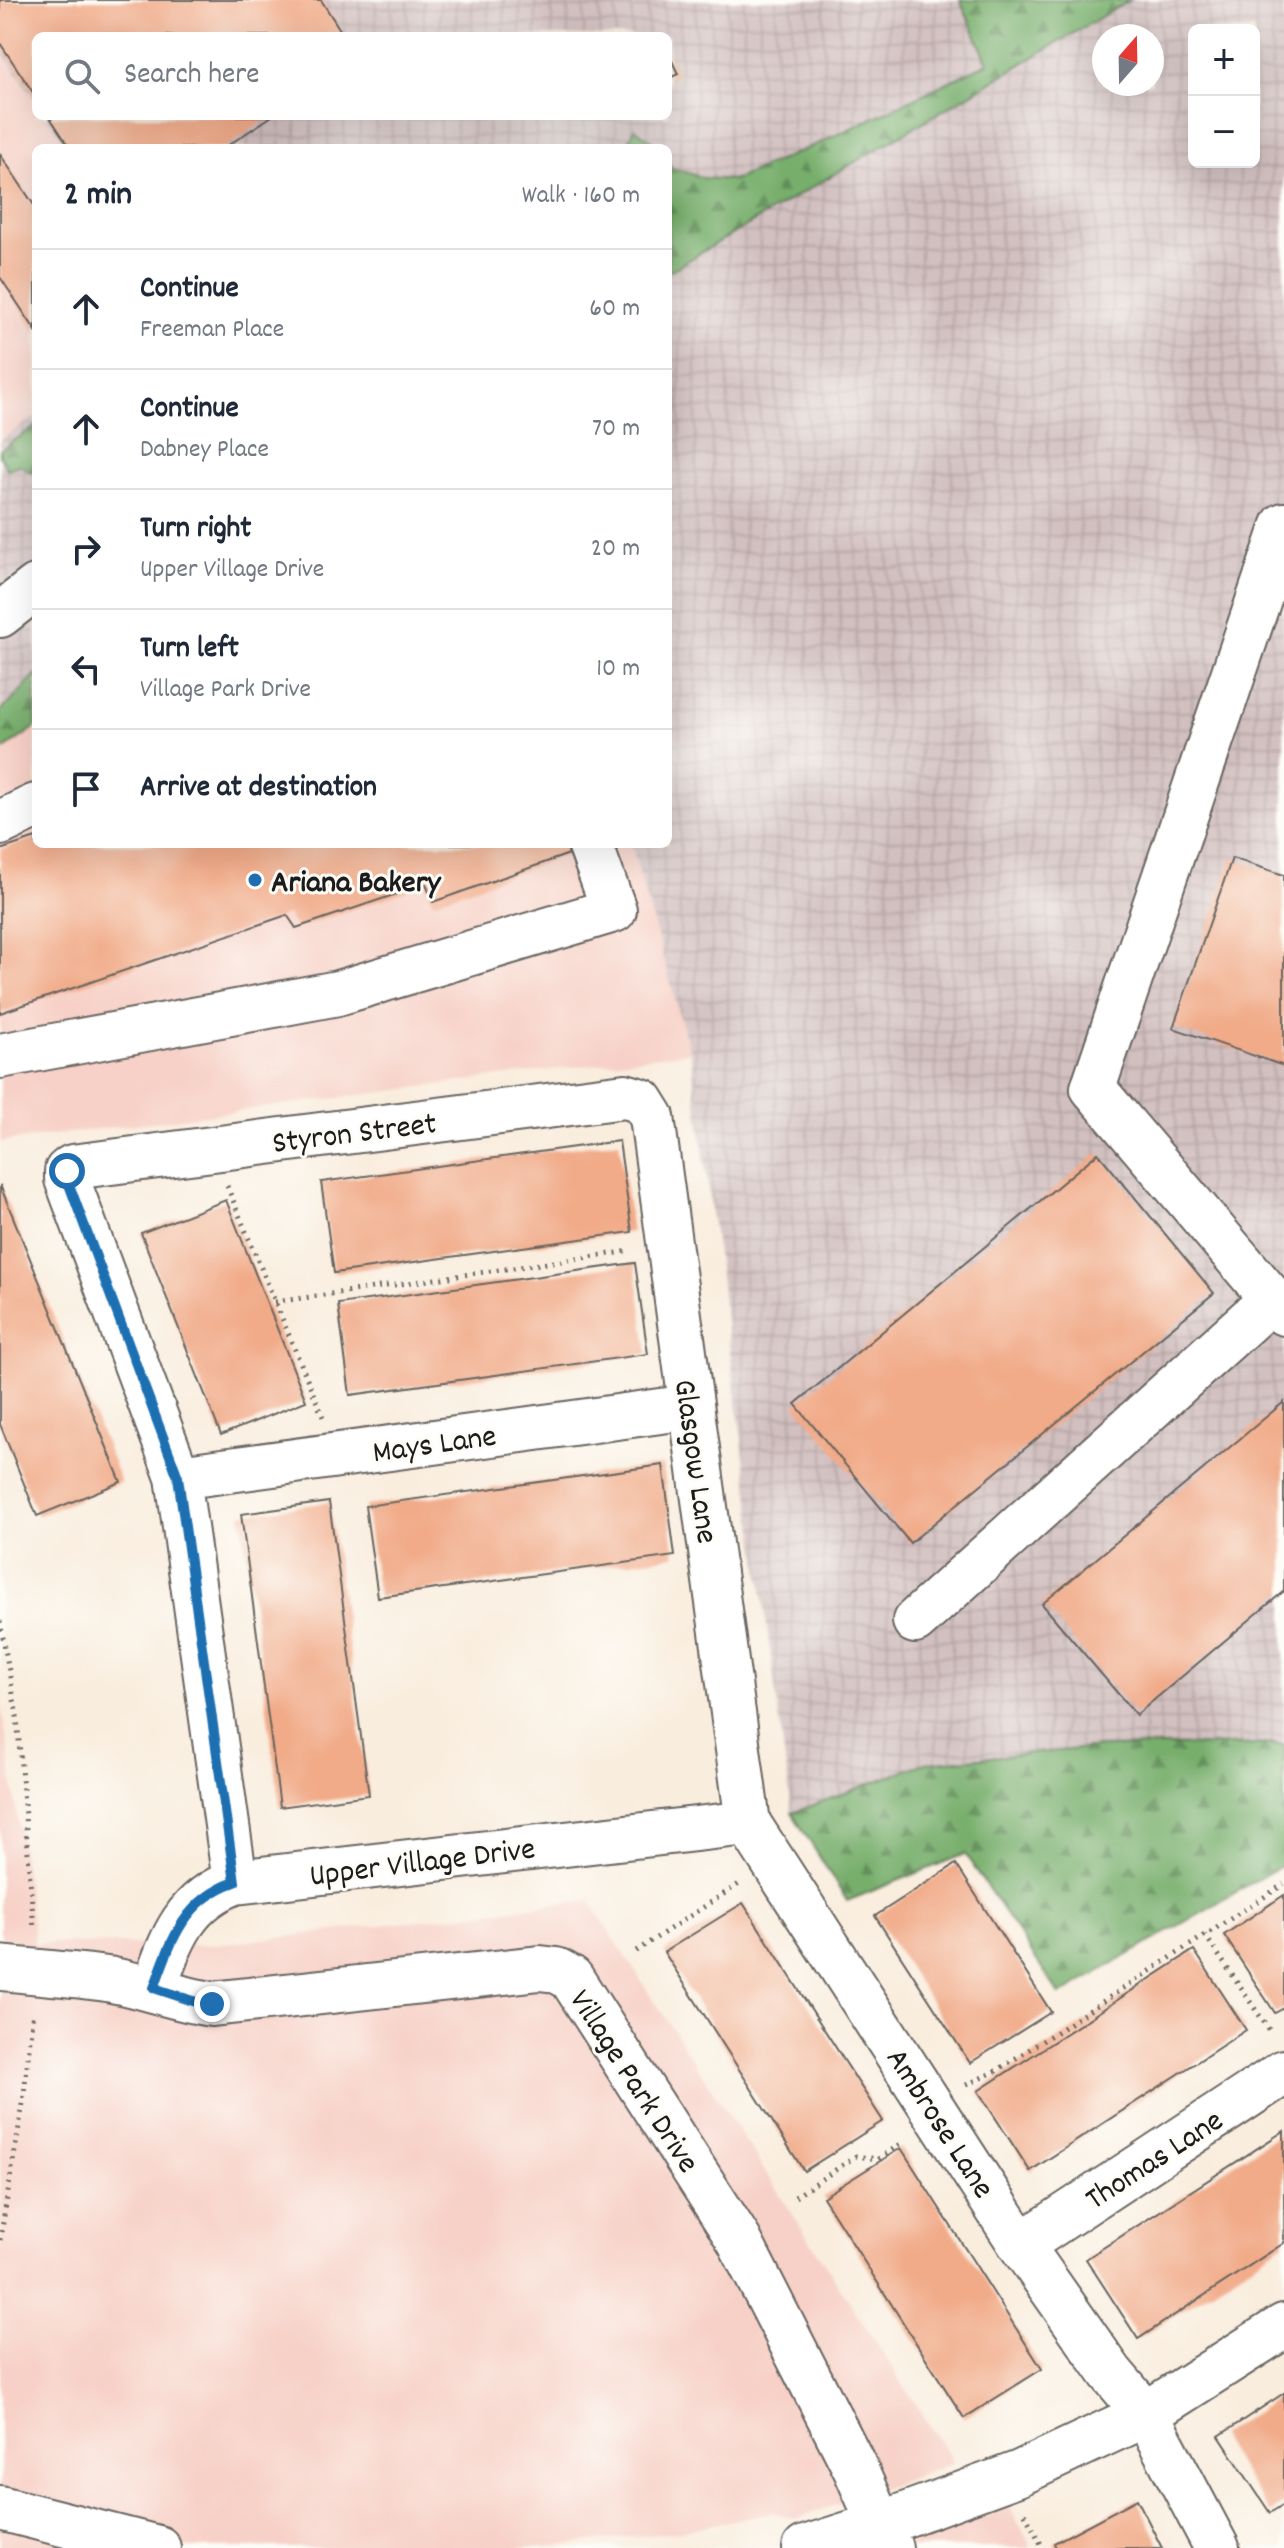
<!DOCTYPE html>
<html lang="en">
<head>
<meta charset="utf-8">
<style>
	:root { --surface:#fff; --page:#f2f2f3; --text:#1f2937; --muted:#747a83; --line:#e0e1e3 }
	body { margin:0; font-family:Dekko,sans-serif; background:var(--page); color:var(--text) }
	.controls { position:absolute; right:24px; top:24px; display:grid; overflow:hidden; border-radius:12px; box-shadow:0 8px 32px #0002 }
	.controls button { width:72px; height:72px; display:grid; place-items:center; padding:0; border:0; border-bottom:2px solid var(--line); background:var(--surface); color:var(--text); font:40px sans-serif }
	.compass { position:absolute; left:1092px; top:24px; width:72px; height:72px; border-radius:50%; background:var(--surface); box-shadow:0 8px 32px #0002; rotate:20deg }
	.stop { position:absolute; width:24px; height:24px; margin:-18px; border:6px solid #1f6fb2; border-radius:50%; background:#fff }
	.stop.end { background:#1f6fb2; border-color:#fff; box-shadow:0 2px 8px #0008 }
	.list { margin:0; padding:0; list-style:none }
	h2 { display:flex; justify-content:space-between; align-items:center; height:104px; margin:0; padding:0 32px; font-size:34px }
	h2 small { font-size:26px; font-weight:400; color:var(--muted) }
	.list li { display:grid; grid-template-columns:52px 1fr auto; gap:24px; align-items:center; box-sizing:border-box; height:120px; padding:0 32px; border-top:2px solid var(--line) }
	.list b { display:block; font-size:30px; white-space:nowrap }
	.list p { margin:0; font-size:26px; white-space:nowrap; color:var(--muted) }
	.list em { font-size:26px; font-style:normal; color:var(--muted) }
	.icon { flex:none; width:44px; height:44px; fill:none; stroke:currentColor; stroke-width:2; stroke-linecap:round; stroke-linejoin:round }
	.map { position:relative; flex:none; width:1284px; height:2548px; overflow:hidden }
	.search { position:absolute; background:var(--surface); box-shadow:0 8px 32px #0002; left:32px; top:32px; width:640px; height:88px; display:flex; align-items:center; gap:20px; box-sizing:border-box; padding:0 28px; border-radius:12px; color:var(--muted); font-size:30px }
	.panel { position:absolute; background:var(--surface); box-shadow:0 8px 32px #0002; left:32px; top:144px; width:640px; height:704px; border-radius:12px }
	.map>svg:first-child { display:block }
</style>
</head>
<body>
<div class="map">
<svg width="1284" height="2548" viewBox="0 0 1284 2548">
	<defs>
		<pattern id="industrial-grid" width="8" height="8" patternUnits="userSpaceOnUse" patternTransform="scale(2)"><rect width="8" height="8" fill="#d2bfc0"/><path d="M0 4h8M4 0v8" fill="none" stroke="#b4a4a4"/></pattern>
		<pattern id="forest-firs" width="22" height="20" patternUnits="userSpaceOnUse" patternTransform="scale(2)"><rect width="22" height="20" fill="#77ae6c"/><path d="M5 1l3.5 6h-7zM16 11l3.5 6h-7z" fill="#618d58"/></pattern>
	</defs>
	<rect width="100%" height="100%" fill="#fdfcf7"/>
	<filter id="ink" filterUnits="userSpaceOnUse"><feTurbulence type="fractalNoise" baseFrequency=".0125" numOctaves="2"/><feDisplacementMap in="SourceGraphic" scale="16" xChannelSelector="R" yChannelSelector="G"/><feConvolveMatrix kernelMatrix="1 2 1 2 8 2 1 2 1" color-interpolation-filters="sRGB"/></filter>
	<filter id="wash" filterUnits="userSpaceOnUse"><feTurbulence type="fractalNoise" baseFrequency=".006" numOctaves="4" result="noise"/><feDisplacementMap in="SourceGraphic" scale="32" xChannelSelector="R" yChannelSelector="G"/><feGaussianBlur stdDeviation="1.8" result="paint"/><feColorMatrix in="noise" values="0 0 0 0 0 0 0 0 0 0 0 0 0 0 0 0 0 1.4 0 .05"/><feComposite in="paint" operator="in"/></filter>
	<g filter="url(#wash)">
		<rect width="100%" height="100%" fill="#f9edde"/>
		<!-- built -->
		<path fill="#f7d1c7" d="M0 49 36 102V116H46L68 148H36V416L0 440Z
			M36 727V844H631L690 1052 0 1142V750Z
			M0 1693 35 1943 216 1945 589 1900 954 2463 796 2519 772 2512 676 2532 564 2545 499 2548H0Z
			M1010 2508 1032 2548H898L925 2539Z"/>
		<!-- industrial -->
		<path fill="url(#industrial-grid)" fill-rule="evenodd" d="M0 0H1284V1864L1060 1995 965 1854 847 1901 792 1813 690 1052 631 844H668V148H68L46 116H668V36H36V102L0 49ZM1194 30H1254V162H1194ZM1104 36H1152V84H1104Z
			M36 416V727L0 750V440Z"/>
		<!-- forest -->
		<path fill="url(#forest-firs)" stroke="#4a6544" stroke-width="2" d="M960 0H1130L668 272V162L672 168 704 178 734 180 824 141 988 63Z
			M635 128 660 148H626Z
			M36 426V475L20 465 7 469 0 456V450Z
			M36 674V727L0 752V711L11 702Z
			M1284 1744V1864L1060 1995 965 1854 847 1901 792 1813 925 1763 1101 1747Z"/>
		<g id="blocks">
			<!-- building -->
			<path fill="#f1ab89" d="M0 0H321L344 36H36V97L0 43Z
				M668 52 678 74 668 79Z
				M49 116H272L224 148H70Z
				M0 154 36 208V331L0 277Z
				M36 838V844H566L569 854 433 902 426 884 296 928 287 915 0 1013V850Z
				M1232 858 1284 875V1066L1173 1028Z
				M619 1141 632 1232 334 1273 321 1182Z
				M1098 1153 1214 1293 910 1543 795 1404Z
				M0 1185 121 1482 37 1516 0 1424Z
				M226 1200 306 1401 221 1435 141 1233Z
				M635 1263 648 1354 350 1395 338 1304Z
				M1284 1402V1591L1136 1715 1042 1604Z
				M663 1465 675 1556 378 1597 365 1506Z
				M329 1502 369 1795 280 1807 241 1514Z
				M956 1864 1051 2012 970 2063 875 1916Z
				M1284 1895V2008L1275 2013 1224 1935Z
				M743 1903 883 2121 804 2171 664 1952Z
				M1194 1950 1246 2030 1030 2171 978 2091Z
				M1284 2131V2243L1138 2339 1086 2259Z
				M901 2148 1042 2369 964 2418 823 2197Z
				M1284 2393V2504L1270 2513 1219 2436Z
				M1137 2499 1162 2548H1056L1054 2543Z"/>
		</g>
	</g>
	<g filter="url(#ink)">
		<use href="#blocks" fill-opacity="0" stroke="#696560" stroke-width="2"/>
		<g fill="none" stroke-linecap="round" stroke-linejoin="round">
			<!-- minor casing -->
			<g stroke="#696560" stroke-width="48">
				<path id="minor" d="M1284 525 1093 1088 1284 1313
					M0 615 36 587
					M0 823 36 806
					M0 1056 338 993 614 910 590 844
					M178 1477 690 1407
					M915 1621 1272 1299
					M235 1882 178 1477 67 1179V1171L72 1167 625 1096 642 1101 652 1117 748 1823 1021 2245 1111 2373 1146 2414 1217 2548
					M0 1968C36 1972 72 1974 107 1979 143 1985 176 1999 212 2004L540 1968 556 1970 571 1978 739 2240 855 2468 890 2548
					M154 1988C171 1941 184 1900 235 1882L748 1823
					M1021 2245 1284 2072
					M0 2508 158 2548
					M805 2548 880 2524 1020 2473 1146 2414 1284 2326"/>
			</g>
			<!-- path -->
			<path stroke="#696560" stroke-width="5" stroke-dasharray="2 6" stroke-linecap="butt" d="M227 1186 323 1417
				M275 1302 631 1251
				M0 1621 17 1716 34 1929
				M1205 1935 1272 2034
				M636 1951 739 1884
				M966 2085 996 2071 1284 1884
				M795 2197 856 2156 878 2159 904 2142
				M0 2240 23 2103 33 2011
				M1025 2513 1043 2548"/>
			<!-- minor -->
			<use href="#minor" stroke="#fff" stroke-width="44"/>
		</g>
	</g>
	<g fill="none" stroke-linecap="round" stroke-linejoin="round" filter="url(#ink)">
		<!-- route -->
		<path stroke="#1f6fb2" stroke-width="10" d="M67 1171V1179L178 1477 235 1882C184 1900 171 1941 154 1988L196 2002 212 2004"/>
	</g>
	<!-- markers -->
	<circle fill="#1f6fb2" stroke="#fdfcf7" stroke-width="3" cx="255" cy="880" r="8"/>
	<g text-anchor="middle" stroke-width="6" stroke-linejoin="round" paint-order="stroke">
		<!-- poi labels -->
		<g font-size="32" font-weight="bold" fill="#1c1c1c" stroke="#fdfcf7" text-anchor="start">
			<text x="271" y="891">Ariana Bakery</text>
		</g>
		<!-- street labels -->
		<g font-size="32" fill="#1c1c1c" stroke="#fdfcf7">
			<text transform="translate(354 1131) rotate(-7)" y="11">Styron Street</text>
			<text transform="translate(434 1442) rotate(-8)" y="11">Mays Lane</text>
			<text transform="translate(698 1461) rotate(82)" y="11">Glasgow Lane</text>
			<text transform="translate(422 1860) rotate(-7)" y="11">Upper Village Drive</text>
			<text transform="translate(636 2080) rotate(57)" y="11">Village Park Drive</text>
			<text transform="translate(942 2122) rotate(57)" y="11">Ambrose Lane</text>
			<text transform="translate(1153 2158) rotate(-33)" y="11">Thomas Lane</text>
		</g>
	</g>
</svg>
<div class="controls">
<button>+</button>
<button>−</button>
</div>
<svg class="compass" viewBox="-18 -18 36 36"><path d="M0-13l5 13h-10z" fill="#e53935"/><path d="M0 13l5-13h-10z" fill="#747a83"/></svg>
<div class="stop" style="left:67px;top:1171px"></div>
<div class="stop end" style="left:212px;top:2004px"></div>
<div class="search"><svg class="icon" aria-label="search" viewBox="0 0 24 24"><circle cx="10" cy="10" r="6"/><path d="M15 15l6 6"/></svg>Search here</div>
<section class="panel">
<h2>2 min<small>Walk · 160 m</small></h2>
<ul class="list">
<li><svg class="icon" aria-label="ahead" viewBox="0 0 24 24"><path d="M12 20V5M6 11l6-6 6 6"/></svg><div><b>Continue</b><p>Freeman Place</p></div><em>60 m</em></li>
<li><svg class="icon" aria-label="ahead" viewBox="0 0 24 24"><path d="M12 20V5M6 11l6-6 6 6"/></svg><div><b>Continue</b><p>Dabney Place</p></div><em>70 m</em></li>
<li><svg class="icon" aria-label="right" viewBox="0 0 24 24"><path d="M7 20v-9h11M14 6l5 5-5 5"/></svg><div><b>Turn right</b><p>Upper Village Drive</p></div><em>20 m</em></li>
<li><svg class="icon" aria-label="left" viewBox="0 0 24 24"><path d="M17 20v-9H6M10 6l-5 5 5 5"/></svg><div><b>Turn left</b><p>Village Park Drive</p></div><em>10 m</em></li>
<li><svg class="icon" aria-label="arrive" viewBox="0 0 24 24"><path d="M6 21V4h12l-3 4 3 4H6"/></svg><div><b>Arrive at destination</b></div></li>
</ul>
</section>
</div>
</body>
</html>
